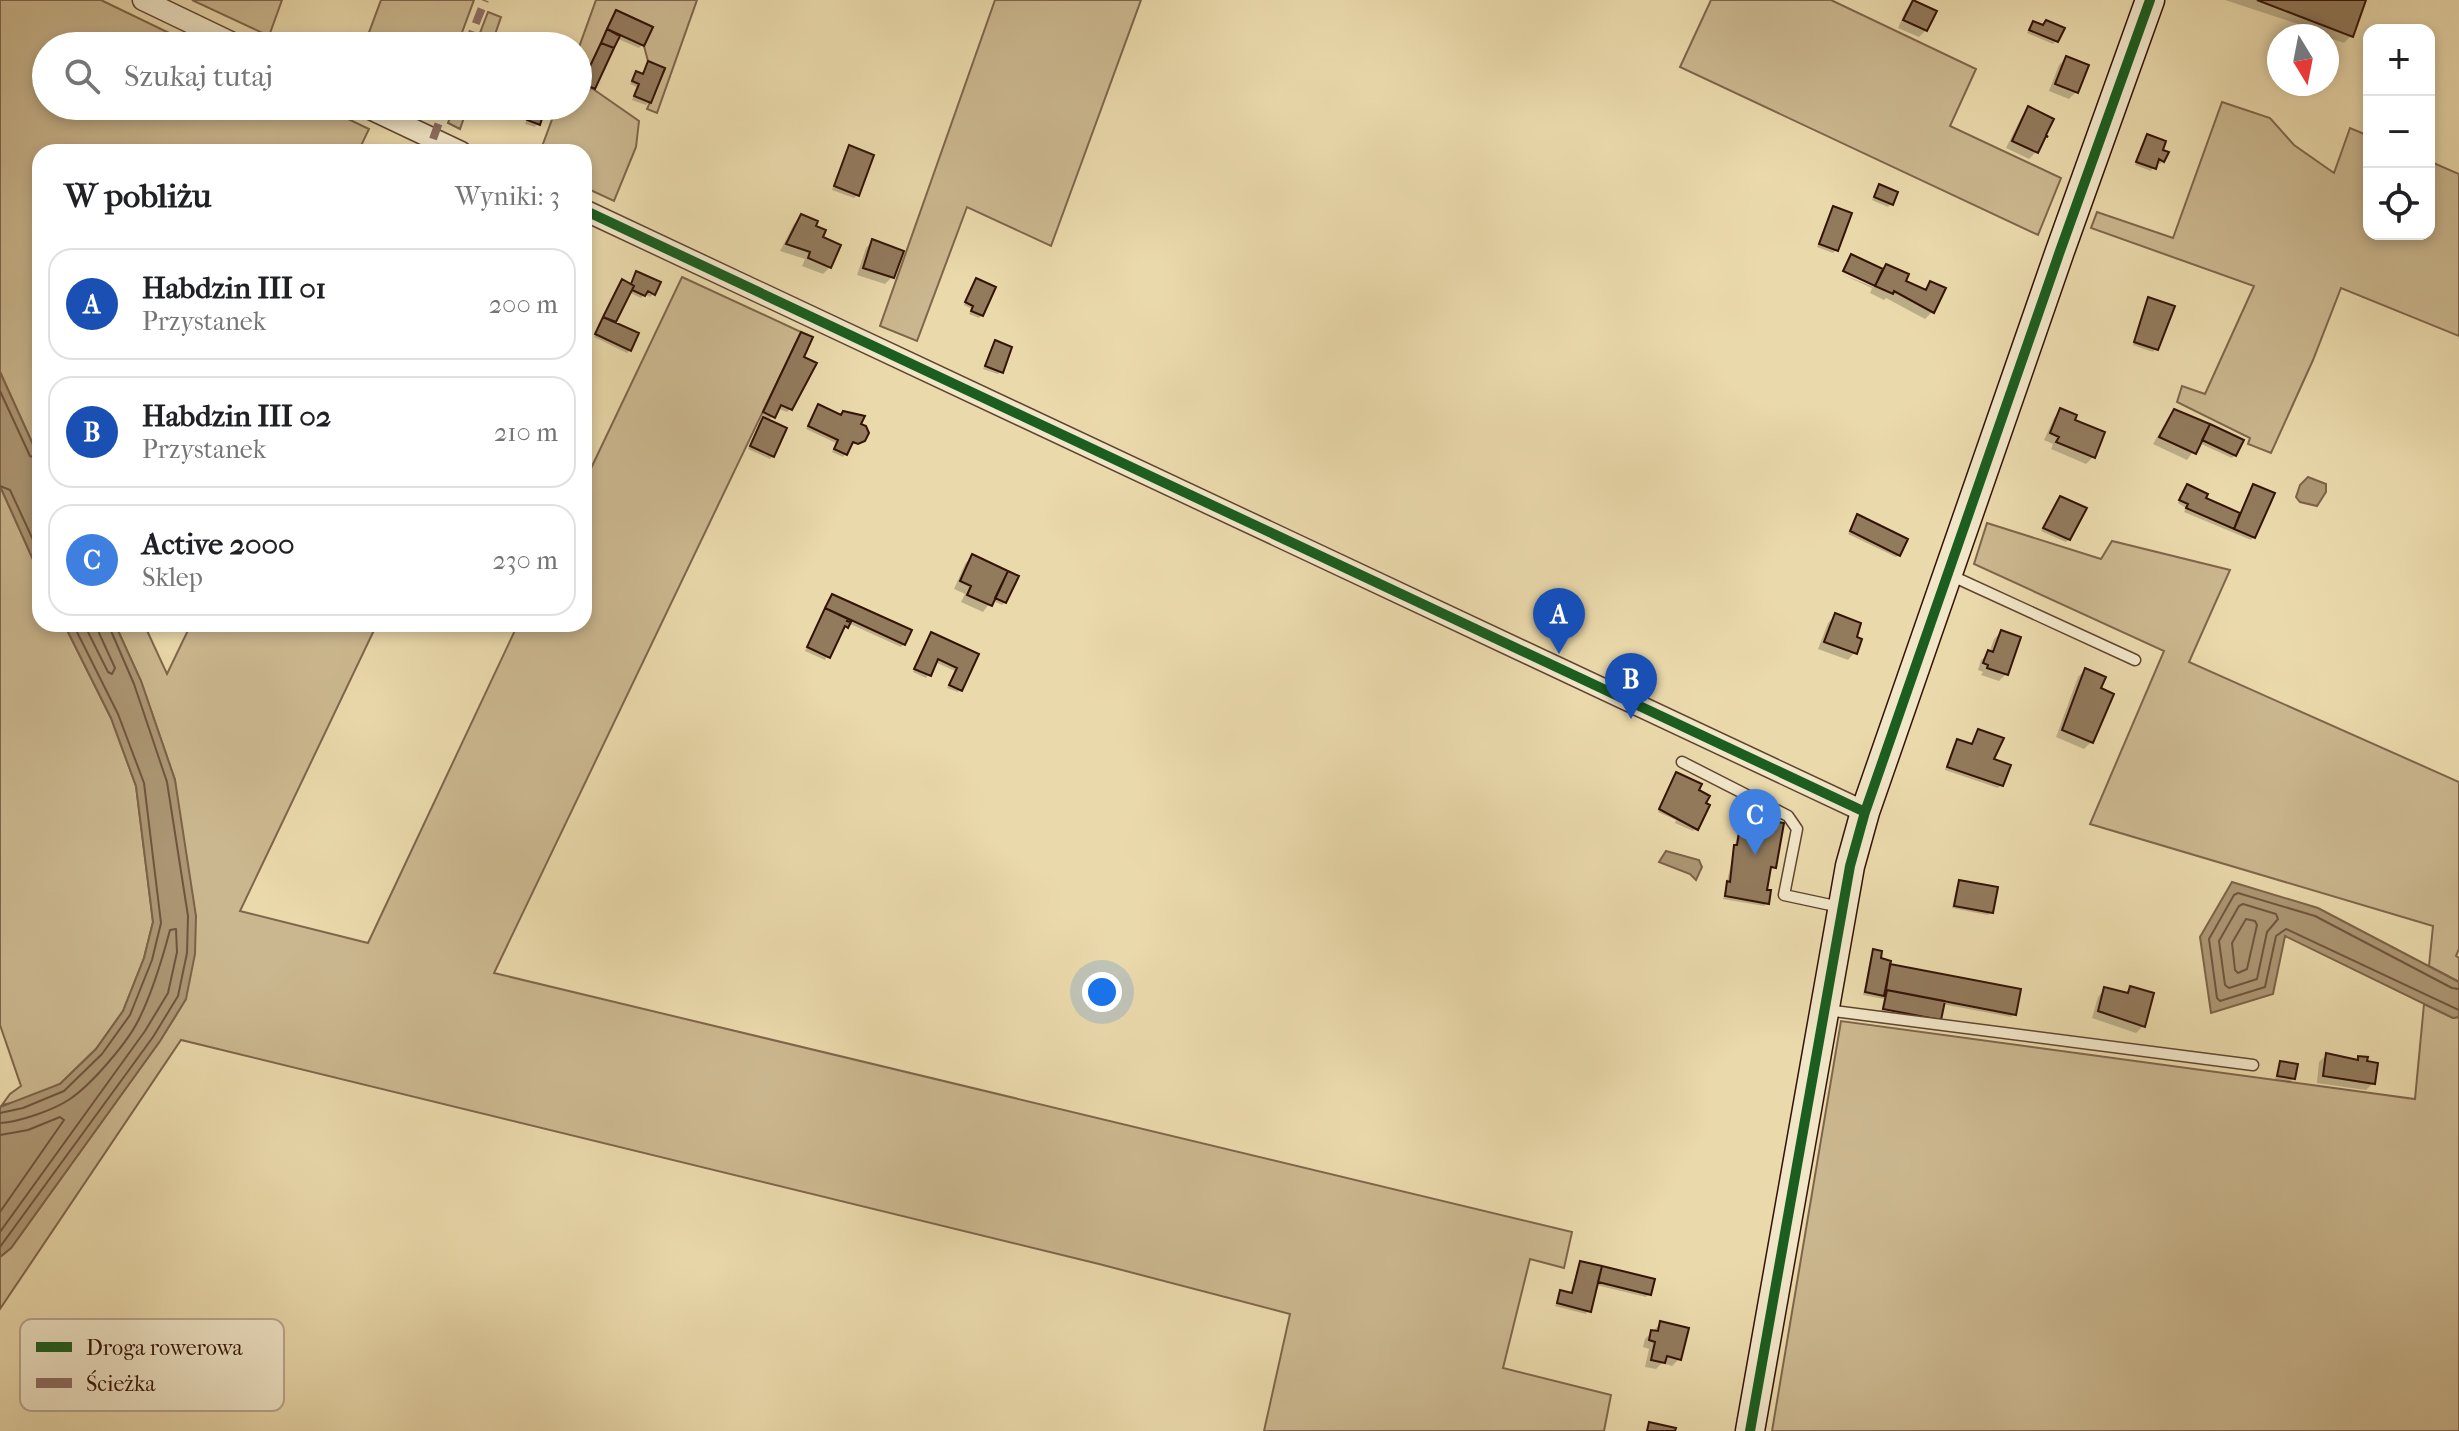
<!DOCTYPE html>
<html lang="pl">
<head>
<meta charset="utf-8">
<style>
	:root { --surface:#fff; --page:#f6f6f6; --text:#202124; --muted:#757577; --line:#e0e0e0; --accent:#1a73e8 }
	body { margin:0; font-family:"IM FELL French Canon",serif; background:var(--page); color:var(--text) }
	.controls { position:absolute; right:24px; top:24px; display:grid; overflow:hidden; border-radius:16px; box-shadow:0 4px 12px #0003 }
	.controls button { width:72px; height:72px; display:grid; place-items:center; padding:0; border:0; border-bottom:2px solid var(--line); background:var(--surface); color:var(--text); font:40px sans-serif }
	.compass { position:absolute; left:2267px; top:24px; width:72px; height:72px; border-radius:50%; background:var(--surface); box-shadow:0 4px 12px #0003; rotate:170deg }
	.you { position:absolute; left:1102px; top:992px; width:28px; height:28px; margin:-20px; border:6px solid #fff; border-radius:50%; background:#1a73e8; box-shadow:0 0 0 12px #1a73e833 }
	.badge { display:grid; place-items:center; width:52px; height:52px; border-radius:50%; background:var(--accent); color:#fff; font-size:26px; font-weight:700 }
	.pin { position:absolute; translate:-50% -66px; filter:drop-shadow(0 2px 4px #0008) }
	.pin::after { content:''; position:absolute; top:42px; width:28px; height:24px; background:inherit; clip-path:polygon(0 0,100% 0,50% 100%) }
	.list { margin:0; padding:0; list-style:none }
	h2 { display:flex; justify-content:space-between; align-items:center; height:104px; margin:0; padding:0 32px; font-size:34px }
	h2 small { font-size:26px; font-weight:400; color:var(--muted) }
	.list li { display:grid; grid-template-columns:52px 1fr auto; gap:24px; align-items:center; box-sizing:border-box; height:112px; margin:0 16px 16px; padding:0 16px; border:2px solid var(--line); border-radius:24px }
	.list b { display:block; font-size:30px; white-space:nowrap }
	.list p { margin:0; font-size:26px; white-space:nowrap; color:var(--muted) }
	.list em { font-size:26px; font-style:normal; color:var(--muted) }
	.icon { flex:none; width:44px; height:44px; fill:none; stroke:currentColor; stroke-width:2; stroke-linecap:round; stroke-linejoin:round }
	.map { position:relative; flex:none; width:2459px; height:1431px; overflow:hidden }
	.search { position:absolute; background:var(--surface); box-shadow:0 4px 12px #0003; left:32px; top:32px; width:560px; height:88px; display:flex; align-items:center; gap:20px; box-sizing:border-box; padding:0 28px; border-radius:44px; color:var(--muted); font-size:30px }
	.panel { position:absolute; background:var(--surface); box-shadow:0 4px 12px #0003; left:32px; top:144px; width:560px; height:488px; border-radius:24px }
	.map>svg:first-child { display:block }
</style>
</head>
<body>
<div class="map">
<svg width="2459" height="1431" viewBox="0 0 2459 1431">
	<rect width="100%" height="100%" fill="#ead9ab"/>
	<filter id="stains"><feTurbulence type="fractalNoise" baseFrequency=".0025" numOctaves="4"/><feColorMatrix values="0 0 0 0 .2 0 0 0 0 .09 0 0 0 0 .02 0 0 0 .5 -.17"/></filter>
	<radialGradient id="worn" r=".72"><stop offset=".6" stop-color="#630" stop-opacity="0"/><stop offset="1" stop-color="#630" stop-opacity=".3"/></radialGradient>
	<!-- green -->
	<path fill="#cbb78f" stroke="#7f654b" stroke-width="2" d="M0 0H101L196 46H46V106H321L369 129 358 152H40V460L0 372Z
		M192 0H282L269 36Z
		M381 0H474L457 46H364Z
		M596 0H697L657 113 647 109 665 69 648 61 644 46 653 27 616 10 583 82 639 121 636 147 614 201 584 187V152H540L557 106H578V50Z
		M995 0H1141L1051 246 967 207 917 341 880 326Z
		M1711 0H1831L1976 69 1950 126 2061 178 2038 235 1680 67Z
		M488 12 501 17 491 46H475Z
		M2222 102 2270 118 2294 145 2334 173 2350 128 2369 136V234H2429V161L2459 174V336L2341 288 2313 360 2271 453 2248 444 2250 438 2177 402 2182 386 2205 394 2254 286 2091 228 2097 212 2173 238Z
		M454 106H468L460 129 448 123Z
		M682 277 801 332 494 973 1572 1232 1564 1268 1530 1259 1503 1368 1611 1395 1604 1431H1264L1290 1314 1099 1264 181 1040 0 1309V1257L11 1248 160 1041 186 999 175 780 141 681 115 624H144L167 674 191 624H377L240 911 368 943 518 624H584V483Z
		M0 486 40 575V624H64L111 718 136 786 153 922 144 958 123 1011 96 1049 60 1084 20 1101 2 1105 10 1094 21 1086 0 1025Z
		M1987 523 2101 559 2112 541 2230 570 2189 662 2459 782V949L2456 956 2459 958V982L2429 966 2433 926 2090 824 2164 651 1974 564Z
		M2424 1004 2453 1018 2459 1017V1431H1772L1841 1021 2415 1099Z"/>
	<!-- water -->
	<path fill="#ac9673" stroke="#7c6248" stroke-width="2" d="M0 372 40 460V575L0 486Z
		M2308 477 2326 484V492L2317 506 2300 502 2296 497 2300 485Z
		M64 624H115L141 681 175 780 196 916 195 954 186 999 160 1041 11 1248 0 1257V1107L60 1084 96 1049 123 1011 144 958 153 922 136 786 111 718Z
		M1666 851 1699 860 1702 867 1696 880 1690 874 1659 862Z
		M2232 882 2318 908 2459 982V1017L2453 1018 2285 936 2273 994 2211 1013 2200 937Z"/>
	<!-- shadow -->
	<path fill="#0003" d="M2225 0H2364L2351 36 2344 43 2309 31 2310 28Z
		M1913 3 1926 30 1919 37 1898 28 1906 10Z
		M616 12 642 45 639 48 616 38 591 91 581 86Z
		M2033 23 2056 41 2053 44 2027 33Z
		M2066 58 2076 92 2069 99 2049 91 2059 65Z
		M648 64 649 102 646 105 632 100 637 87 630 84 634 76 637 73 642 75Z
		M514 106H544L535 127 525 124 527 120 511 114Z
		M2029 109 2051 120 2036 152 2029 159 2006 148 2022 116Z
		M2148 136 2160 151 2163 161 2160 164 2156 162 2151 171 2135 165Z
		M849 148 857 195 854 198 832 190Z
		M1879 186 1891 204 1888 207 1872 200Z
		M1833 209 1836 250 1833 253 1817 247Z
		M801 217 821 239 830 267 823 274 802 266 805 259 780 251 794 224Z
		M873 241 892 277 885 284 857 275 866 248Z
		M1851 257 1882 271 1886 266 1903 282 1923 291 1931 283 1932 312 1925 319 1886 298 1884 300 1870 293 1872 288 1841 274 1874 287V283L1844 269Z
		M637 274 653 294 650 297 645 294 641 298 628 292 613 323 630 350 627 353 594 337 619 285 622 282 630 285Z
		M976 280 982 315 979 318 969 314 972 309 964 305Z
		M2149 299 2156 348 2153 352 2133 345Z
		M801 334 802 358 814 364 790 409 787 412 777 408 768 422 773 456 770 459 748 449 760 422 765 417 762 415Z
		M995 342 1001 371 998 374 983 369Z
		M818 406 859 425 864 440 851 445 843 457 832 452 836 443 806 429Z
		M2061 410 2073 421 2093 457 2086 464 2051 449 2053 444 2044 440 2054 418Z
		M2175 411 2235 455 2232 458 2199 443 2187 460 2153 444 2168 418Z
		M2254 486V537L2251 540 2184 512 2186 508 2178 503 2185 489 2240 515Z
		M2060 498 2069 539 2066 542 2041 531Z
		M1858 516 1899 555 1896 557 1848 534Z
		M972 556 1005 602 1002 605 992 600 983 612 961 602 965 594 954 589 965 564Z
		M832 596 904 644 901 647 848 623 843 630 841 629 825 660 805 651Z
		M1835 616 1854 638 1855 652 1848 660 1818 649 1828 623Z
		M2001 632 2006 674 1999 681 1981 675 1983 672 1978 670 1981 660 1989 653 1994 639Z
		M932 634 976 655 958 692 947 688 955 671 935 662 926 678 913 672Z
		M2085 670 2098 689 2091 742 2084 749 2056 737 2078 677Z
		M1978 732 2001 785 1998 788 1945 770 1954 744 1957 741 1971 746Z
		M1676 774 1696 828 1693 831 1675 823 1676 820 1658 812Z
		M1750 819 1774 867 1769 870 1765 892 1767 903 1764 906 1723 899 1738 832 1741 829 1746 830Z
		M1960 882 1991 912 1988 915 1952 908 1957 885Z
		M1874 952 1878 960 1888 965 2014 1014 2011 1017 1942 1004 1936 1022 1881 1012 1884 999 1863 995 1871 955Z
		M2130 988 2143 1026 2136 1033 2092 1018 2098 997 2105 989 2125 994Z
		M2326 1055 2356 1061 2359 1058 2373 1083 2366 1090 2317 1083 2319 1062Z
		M2281 1063 2293 1078 2290 1082 2275 1079Z
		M1580 1263 1649 1294 1646 1297 1596 1285 1586 1314 1555 1306 1561 1292 1570 1294Z
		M1661 1323 1679 1359 1672 1366 1662 1363 1656 1369 1645 1367 1649 1349 1643 1347 1645 1339Z"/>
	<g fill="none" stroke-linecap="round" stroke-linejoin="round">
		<!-- shore -->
		<path stroke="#70543d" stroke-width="2" d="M0 391 30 456 40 460
			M0 486 10 490 40 555
			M84 624 108 672 112 674 115 668 99 633 98 624
			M2243 904 2276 914 2278 919 2267 932 2257 979 2229 988 2225 985 2219 941 2239 906Z
			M2246 919 2255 921 2257 925 2247 969 2238 973 2235 970 2232 943Z
			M2459 989 2452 988 2315 916 2238 893 2234 895 2209 939 2217 998 2220 1001 2265 987 2276 936 2286 929 2459 1010
			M0 1113 23 1108 64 1091 102 1054 130 1015 152 960 161 923 144 783 118 714 73 624
			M0 1123C19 1122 54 1110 70 1099 92 1084 128 1042 139 1019 153 991 162 960 170 930L176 929 177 952 168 993 145 1031 0 1232
			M0 1135 28 1130 60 1117 64 1120 0 1212
			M0 1247 153 1037 178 996 187 953 188 916 167 782 134 684 108 624"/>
	</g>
	<!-- building -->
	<path fill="#927a5c" stroke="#331307" stroke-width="2" d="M1913 0 1937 11 1927 31 1903 20Z
		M2257 0H2366L2353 37Z
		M616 10 653 27 644 46 607 29Z
		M2046 20 2065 28 2058 42 2029 30 2033 21 2043 25Z
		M607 29 620 36 614 48 601 43Z
		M601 43 614 48 595 89 582 83Z
		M2066 56 2089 65 2078 93 2055 84Z
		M648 61 665 68 651 103 634 96 639 84 632 81 636 71 643 74Z
		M515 106H546L540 125 527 120 528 117 513 111Z
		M2028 106 2054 119 2046 135 2048 137 2046 136 2038 153 2012 141Z
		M2147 134 2166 141 2163 150 2169 152 2164 162 2159 159 2156 169 2136 162Z
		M849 145 874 155 859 196 834 186Z
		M1879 184 1898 192 1893 205 1874 197Z
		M1833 206 1852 213 1838 251 1819 244Z
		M801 214 818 221 816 226 826 230 823 237 841 245 831 268 808 258 810 252 786 244Z
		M872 239 904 251 894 278 863 268Z
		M1851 254 1883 269 1875 286 1843 271Z
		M1886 264 1909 274 1906 281 1926 290 1930 281 1946 288 1934 313 1894 291 1893 294 1875 286Z
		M636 271 661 282 655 295 648 291 645 296 632 290 634 286 631 284Z
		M976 278 996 287 983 316 971 311 973 306 965 302Z
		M622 279 634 286 616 322 603 317Z
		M2148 297 2175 306 2158 350 2134 342Z
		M603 317 639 333 631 351 595 334Z
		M801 332 813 337 804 357 817 363 792 410 781 405 775 418 763 412Z
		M995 340 1012 347 1003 373 985 366Z
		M818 404 841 415 843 411 865 416 861 424 866 426 869 433 865 441 858 444 853 442 847 455 834 449 838 440 808 426Z
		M2060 408 2077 415 2075 420 2105 432 2095 458 2056 442 2059 437 2050 433Z
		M2174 409 2210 424 2196 454 2159 437Z
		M763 417 787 428 774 457 750 446Z
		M2210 424 2244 440 2236 456 2202 440Z
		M2187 484 2208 494 2206 498 2240 513 2234 529 2186 508 2188 504 2179 500Z
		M2253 484 2275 493 2255 538 2234 529Z
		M2060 496 2087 508 2070 540 2043 528Z
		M1857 514 1908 539 1900 556 1850 531Z
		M972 554 1008 571 992 606 967 595 971 586 960 581Z
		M1008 571 1019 576 1006 603 995 598Z
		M832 594 912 630 905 645 825 608Z
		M825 608 848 619 847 621 851 622 848 628 845 626 830 658 807 647Z
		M1835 613 1861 623 1857 637 1862 639 1857 654 1824 642Z
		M2001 630 2021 637 2008 675 1987 668 1988 665 1983 663 1988 650 1993 652Z
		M931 632 979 654 962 691 949 685 957 668 938 659 931 676 914 669Z
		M2085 668 2106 677 2101 688 2114 694 2093 743 2062 730Z
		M1978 729 2004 738 1994 759 2011 765 2003 786 1947 767 1957 739 1972 744Z
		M1676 772 1702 784 1699 790 1710 796 1706 803 1710 805 1698 830 1659 809Z
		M1749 817 1784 823 1776 868 1771 867 1770 873 1767 890H1771L1769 904 1725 896 1727 881 1730 882 1734 845H1737L1740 827 1747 828Z
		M1959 880 1998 887 1993 913 1954 906Z
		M1873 949 1882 951 1881 958 1891 961 1884 996 1865 992Z
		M1890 964 2021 989 2016 1015 1886 990Z
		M2130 986 2154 993 2145 1027 2098 1011 2104 987 2128 993Z
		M1887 990 1945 1001 1941 1020 1883 1009Z
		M2326 1053 2358 1060V1056L2368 1057 2367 1061 2378 1063 2375 1084 2323 1076Z
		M2280 1061 2298 1064 2295 1079 2277 1076Z
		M1580 1261 1602 1266 1591 1312 1557 1303 1560 1290 1572 1293Z
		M1602 1266 1655 1279 1651 1295 1598 1282Z
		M1660 1321 1689 1328 1681 1360 1667 1356 1665 1363 1651 1360 1655 1342 1649 1340 1651 1330 1658 1331Z
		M1649 1422 1676 1428 1675 1431H1647Z"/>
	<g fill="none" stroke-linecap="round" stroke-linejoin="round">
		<!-- lane casing -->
		<g stroke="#614430" stroke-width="13">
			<path id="lane" d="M1950 575 2135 660
				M1682 762 1788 816 1797 829 1784 895 1840 907
				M1826 1010 2253 1065"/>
		</g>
		<!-- street casing -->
		<g stroke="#614430" stroke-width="23">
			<path id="street" d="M143 0 239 46
				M364 106 461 152
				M584 210 1865 812"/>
		</g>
		<!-- secondary casing -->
		<g stroke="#331307" stroke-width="31">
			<path id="secondary" d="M1750 1431 1850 866 1865 812 2060 251 2150 0"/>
		</g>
		<!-- lane -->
		<use href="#lane" stroke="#f1e6c8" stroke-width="10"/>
		<!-- street -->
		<use href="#street" stroke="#f1e6c8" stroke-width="20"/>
		<!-- secondary -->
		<use href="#secondary" stroke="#f1e6c8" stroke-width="28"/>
		<!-- quiet -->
		<path stroke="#8d6e63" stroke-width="8" stroke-dasharray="16 8" stroke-linecap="butt" d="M467 46 485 0
			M433 139 445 106"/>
		<!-- cycleway casing -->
		<g stroke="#f1e6c8" stroke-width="15">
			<path id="cycleway" d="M584 210 1865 812
				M1750 1431 1850 866 1865 812 2060 251 2150 0"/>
		</g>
		<!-- cycleway -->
		<use href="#cycleway" stroke="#1b5e20" stroke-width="10"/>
	</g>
	<!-- legend -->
	<rect x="20" y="1319" width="264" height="92" rx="12" fill="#f1e6c8" stroke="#b8a78e" stroke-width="2"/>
	<rect x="36" y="1342" width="36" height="10" fill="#1b5e20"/>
	<rect x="36" y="1378" width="36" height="10" fill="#8d6e63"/>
	<g font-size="22" fill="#331307">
		<text x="86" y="1355">Droga rowerowa</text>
		<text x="86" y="1391">Ścieżka</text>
	</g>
	<rect width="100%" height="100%" filter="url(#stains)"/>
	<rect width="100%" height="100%" fill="url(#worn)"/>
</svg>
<div class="controls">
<button>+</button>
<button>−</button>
<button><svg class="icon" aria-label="locate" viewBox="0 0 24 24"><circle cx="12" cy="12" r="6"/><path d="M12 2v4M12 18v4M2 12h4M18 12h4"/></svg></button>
</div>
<svg class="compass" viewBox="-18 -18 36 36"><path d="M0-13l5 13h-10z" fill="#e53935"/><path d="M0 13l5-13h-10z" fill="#757577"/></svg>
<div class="you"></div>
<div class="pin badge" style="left:1559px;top:654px;background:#1a4fb4">A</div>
<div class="pin badge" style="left:1631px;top:719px;background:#1a4fb4">B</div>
<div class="pin badge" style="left:1755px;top:855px;background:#3f7fe0">C</div>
<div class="search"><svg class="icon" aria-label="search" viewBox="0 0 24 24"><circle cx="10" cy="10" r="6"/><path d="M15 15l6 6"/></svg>Szukaj tutaj</div>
<section class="panel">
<h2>W pobliżu<small>Wyniki: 3</small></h2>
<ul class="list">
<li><span class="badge" style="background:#1a4fb4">A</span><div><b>Habdzin III 01</b><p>Przystanek</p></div><em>200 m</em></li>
<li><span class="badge" style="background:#1a4fb4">B</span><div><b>Habdzin III 02</b><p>Przystanek</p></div><em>210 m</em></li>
<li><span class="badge" style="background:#3f7fe0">C</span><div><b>Active 2000</b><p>Sklep</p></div><em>230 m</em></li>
</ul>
</section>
</div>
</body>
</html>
